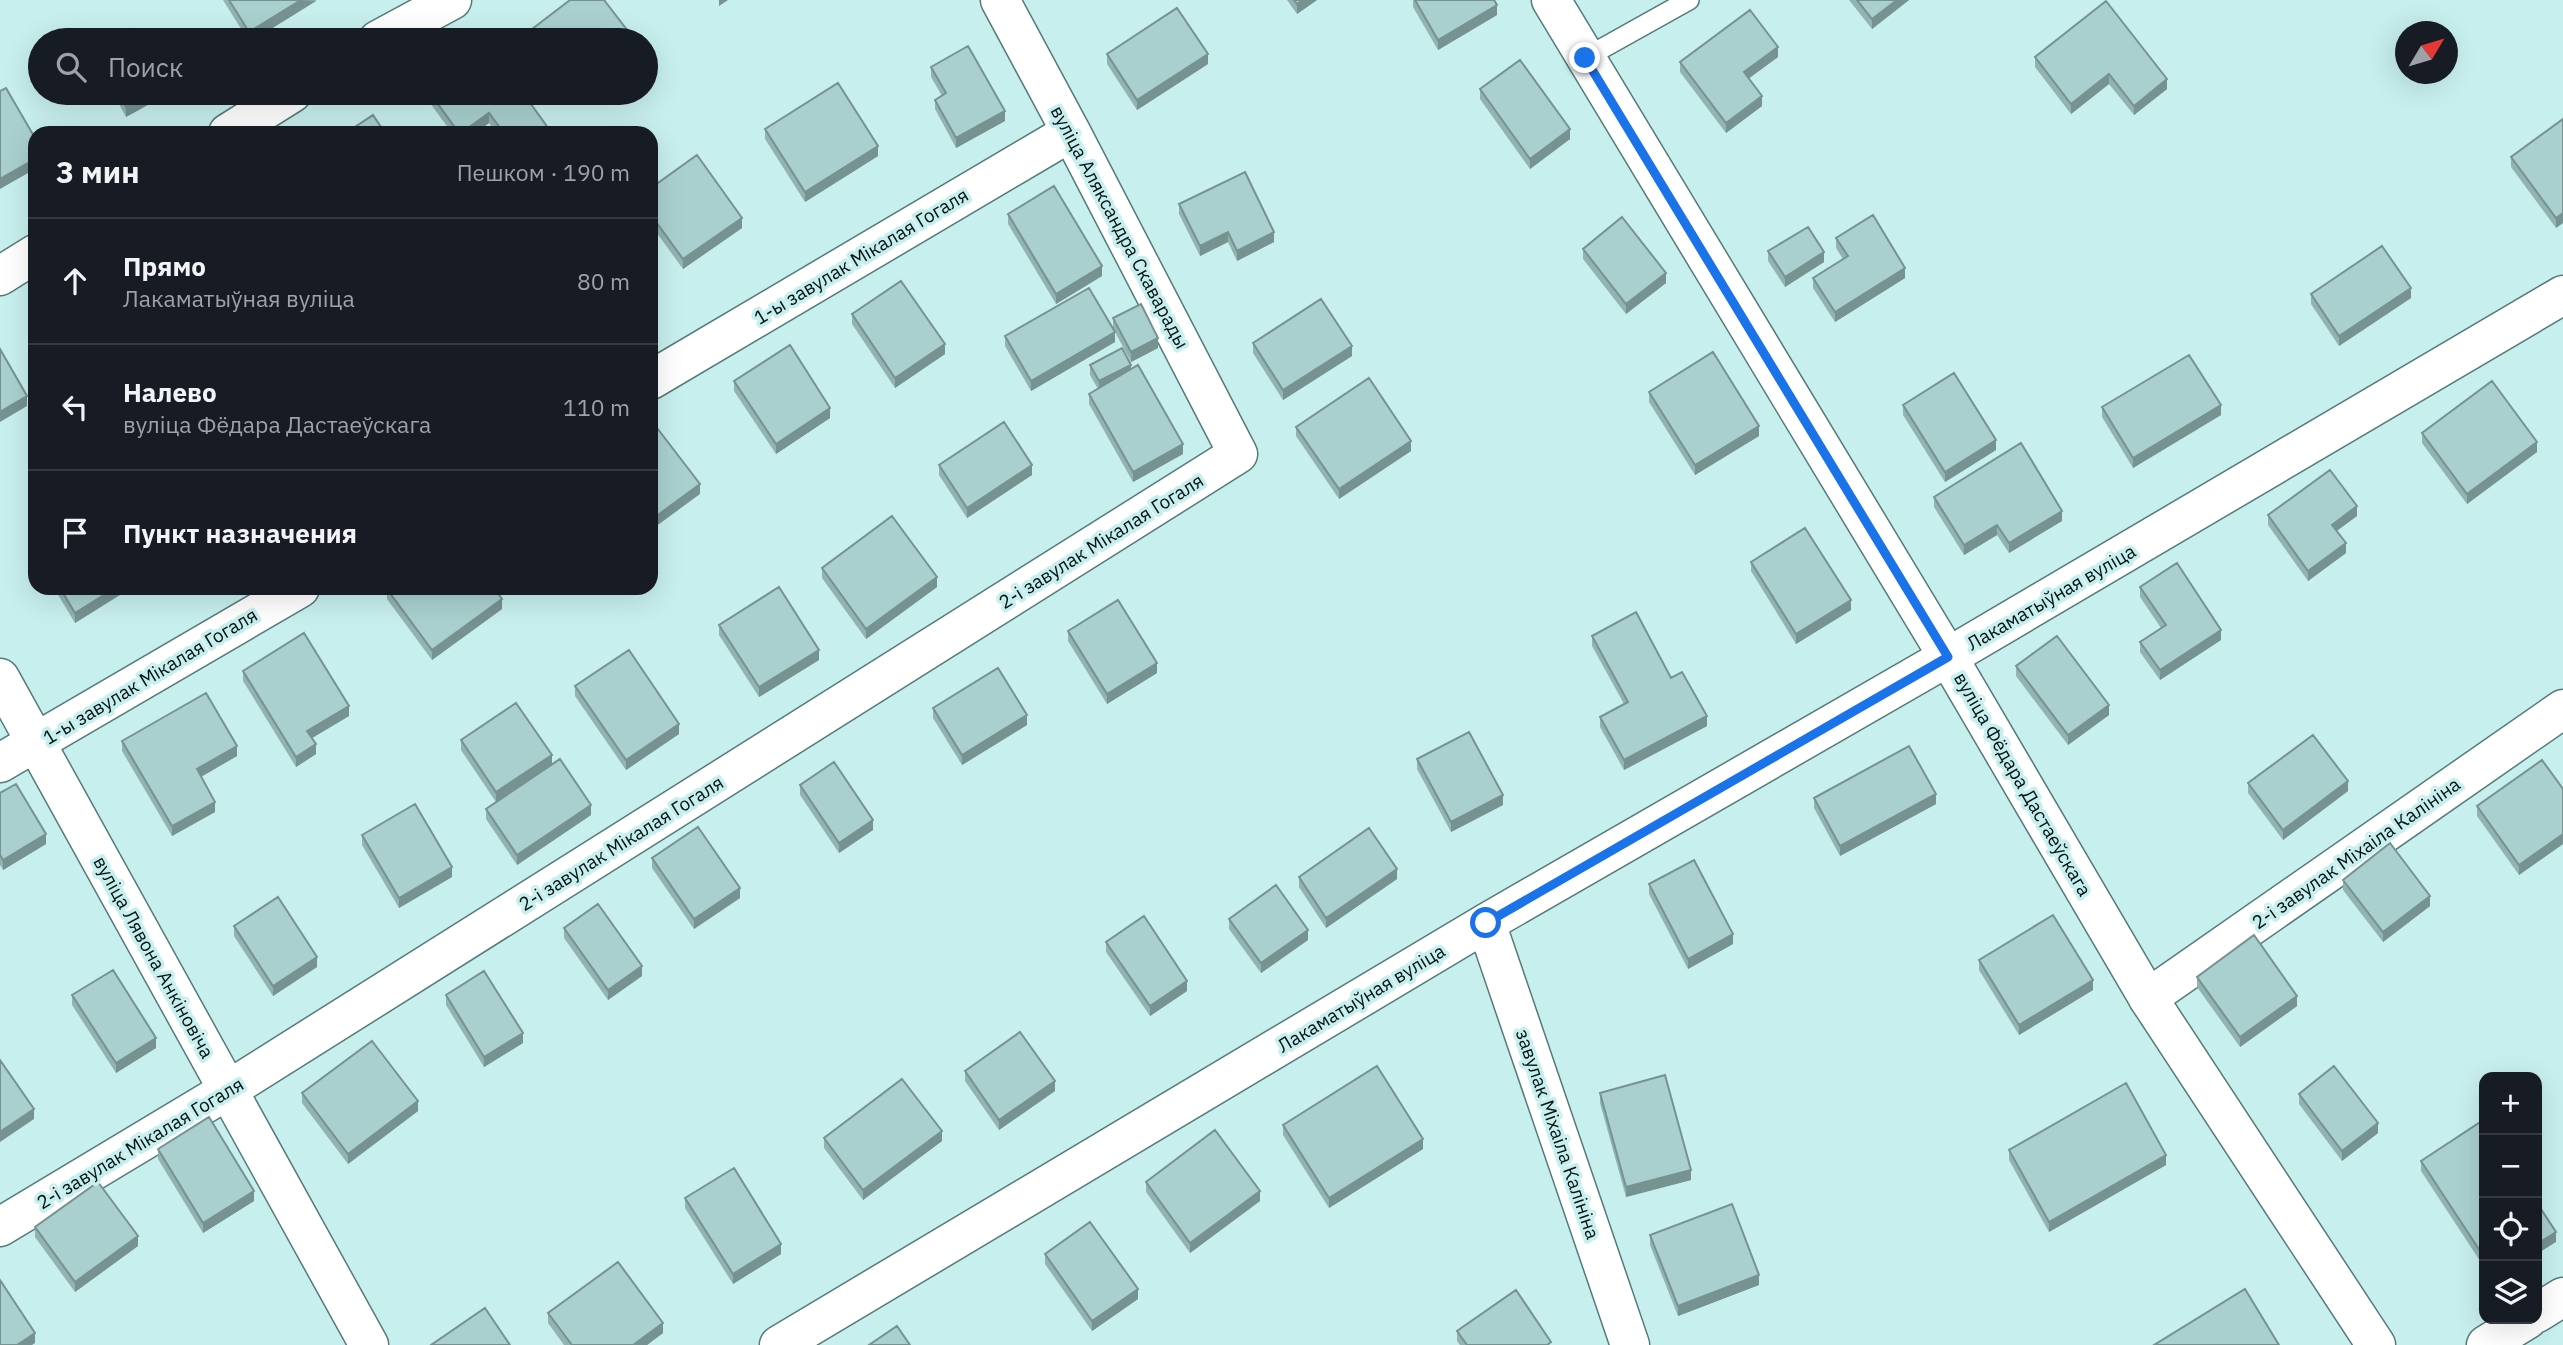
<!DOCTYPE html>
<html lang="ru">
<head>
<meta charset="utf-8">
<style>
	:root { --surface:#171b24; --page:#20242c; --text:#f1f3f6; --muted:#9ea1a6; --line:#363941 }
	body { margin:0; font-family:"IBM Plex Sans",sans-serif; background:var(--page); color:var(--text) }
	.controls { position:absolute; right:21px; bottom:21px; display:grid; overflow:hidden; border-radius:14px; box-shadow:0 7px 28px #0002 }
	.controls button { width:63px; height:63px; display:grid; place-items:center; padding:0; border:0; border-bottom:2px solid var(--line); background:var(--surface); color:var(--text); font:35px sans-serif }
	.compass { position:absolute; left:2395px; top:21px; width:63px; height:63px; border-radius:50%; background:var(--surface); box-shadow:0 7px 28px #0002; rotate:52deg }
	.stop { position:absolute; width:21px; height:21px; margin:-16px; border:5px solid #1a73e8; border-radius:50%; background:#fff }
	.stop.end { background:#1a73e8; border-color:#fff; box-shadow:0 2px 7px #0008 }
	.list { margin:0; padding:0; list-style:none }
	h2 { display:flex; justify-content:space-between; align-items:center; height:91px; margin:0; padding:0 28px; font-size:30px }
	h2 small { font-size:23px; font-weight:400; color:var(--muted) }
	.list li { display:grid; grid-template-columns:46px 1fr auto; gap:21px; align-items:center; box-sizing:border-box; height:126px; padding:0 28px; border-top:2px solid var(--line) }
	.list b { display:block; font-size:26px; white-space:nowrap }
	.list p { margin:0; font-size:23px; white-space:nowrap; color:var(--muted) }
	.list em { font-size:23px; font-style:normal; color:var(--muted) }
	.icon { flex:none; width:38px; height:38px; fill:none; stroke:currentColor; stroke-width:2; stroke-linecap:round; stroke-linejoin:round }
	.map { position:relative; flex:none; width:2563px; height:1345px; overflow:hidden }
	.search { position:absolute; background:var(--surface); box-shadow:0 7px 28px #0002; left:28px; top:28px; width:630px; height:77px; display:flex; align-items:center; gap:18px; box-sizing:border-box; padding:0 24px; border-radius:38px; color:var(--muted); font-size:26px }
	.panel { position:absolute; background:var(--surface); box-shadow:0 7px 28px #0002; left:28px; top:126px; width:630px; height:469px; border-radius:21px }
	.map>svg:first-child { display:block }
</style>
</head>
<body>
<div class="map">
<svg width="2563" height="1345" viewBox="0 0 2563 1345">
	<rect width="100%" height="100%" fill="#c7efee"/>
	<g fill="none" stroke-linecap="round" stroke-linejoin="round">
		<!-- lane casing -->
		<g stroke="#557a79" stroke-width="22">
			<path id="lane" d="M1585 58 1689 0"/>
		</g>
		<!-- street casing -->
		<g stroke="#557a79" stroke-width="41">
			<path id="street" d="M378 40 452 0
				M228 133 292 93
				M0 276 35 254
				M651 380 1071 132
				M0 678 369 1345
				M0 763 300 588
				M1486 923 1630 1345
				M2148 998 2563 709
				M0 1227 228 1090 1238 454 1071 132 1000 0
				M2537 1313 2563 1297
				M779 1345 1486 923 1948 657 2563 295
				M2486 1345 2528 1319"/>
		</g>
		<!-- secondary casing -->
		<g stroke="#557a79" stroke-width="41">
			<path id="secondary" d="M1551 0 1948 657 2148 998 2376 1345"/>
		</g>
		<!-- lane -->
		<use href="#lane" stroke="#fff" stroke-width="19"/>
		<!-- street -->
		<use href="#street" stroke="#fff" stroke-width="38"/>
		<!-- secondary -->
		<use href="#secondary" stroke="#fff" stroke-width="38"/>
	</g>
	<!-- wall -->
	<path fill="#91b3b2" d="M223 0H316V1L253 40H248Z
		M1287 0H1317L1297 14Z
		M1413 0H1494L1497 15 1438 50 1413 7Z
		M1849 0H1909L1872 29Z
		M2106 1 2167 89 2134 115 2109 84 2071 114 2035 67V57Z
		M1107 54 1208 64 1137 110 1107 64Z
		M1778 57 1749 78 1762 106 1726 133 1680 72V62Z
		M931 67 1005 121 956 148 935 109V100L942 96 931 77Z
		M1480 89 1570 139 1530 169 1480 99Z
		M113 93H164V96L126 117Z
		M427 93H523L551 133H497L489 123 475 133H452L427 99Z
		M2563 119 2556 228 2511 167V157Z
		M765 129 878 156 805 202 765 139Z
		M651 188 742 228 683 269 651 225Z
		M1179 204 1274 242 1237 261 1228 242 1200 256 1179 214Z
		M1008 214 1102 276 1056 304 1008 224Z
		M1836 238 1905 278 1835 322 1813 288V278L1843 259 1836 248Z
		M1583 249 1666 283 1626 314 1583 259Z
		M1768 251 1824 262 1785 287 1768 261Z
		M2311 294 2411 298 2339 346 2311 304Z
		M852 314 945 354 895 388 852 324Z
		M1113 318 1158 348 1131 362 1113 328Z
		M1005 336 1115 342 1031 391 1005 346Z
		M1253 343 1352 356 1283 400 1253 353Z
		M1090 365 1131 370 1183 454 1133 482 1089 404V394L1098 389 1090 375Z
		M734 381 830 418 776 454 734 391Z
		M1649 392 1759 436 1695 475 1649 402Z
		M1903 405 1996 450 1945 482 1903 415Z
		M2102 407 2221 415 2133 468 2102 417Z
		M1296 427 1411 451 1339 499 1296 436Z
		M2422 433 2537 452 2467 504 2422 443Z
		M939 465 1032 475 967 518 939 475Z
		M1934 497 2062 521 2009 553 1997 535 1964 555 1934 507Z
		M2268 515 2357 516 2337 531 2346 553 2308 581 2268 525Z
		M35 538V558L31 550V541Z
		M1751 562 1851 610 1796 644 1751 571Z
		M822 568 937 587 866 639 822 578Z
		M2140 587 2221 640 2160 680 2140 652V642L2161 628 2140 597Z
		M54 588H131L75 623Z
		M387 589 502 609 432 660 387 599Z
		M719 625 819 660 759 697 719 635Z
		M1068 631 1157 673 1107 704 1068 641Z
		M1592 636 1671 678 1707 726 1624 770 1600 727V717L1624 704 1592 646Z
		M2016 666 2109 715 2068 745 2016 676Z
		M243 671 349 716 312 738 316 754 296 767 243 681Z
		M575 686 679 734 626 770 575 696Z
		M933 708 1027 725 962 765 933 718Z
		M461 740 552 765 591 815 517 865 486 819V809L496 802 461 750Z
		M122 741 237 756 201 777 215 812 172 836 122 751Z
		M1417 759 1503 805 1451 832 1417 769Z
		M2248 783 2348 791 2283 840 2248 793Z
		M800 785 873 830 839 853 800 795Z
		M2563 789V844L2519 875 2477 816V806Z
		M0 793 46 844 3 870 0 865Z
		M1814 798 1936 804 1840 856 1814 808Z
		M362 835 452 877 399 908 362 845Z
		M652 858 740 898 694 929 652 868Z
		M1299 877 1397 879 1326 928 1299 887Z
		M2343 880 2430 906 2383 942 2343 890Z
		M1649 884 1733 944 1688 969 1649 894Z
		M1229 919 1308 940 1261 973 1229 929Z
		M234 926 317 967 273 996 234 936Z
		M564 928 642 976 608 1000 564 938Z
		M1106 942 1187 991 1150 1016 1106 952Z
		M1979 960 2093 990 2019 1035 1979 970Z
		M2197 977 2297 1006 2240 1047 2197 987Z
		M72 995 156 1048 116 1073 72 1005Z
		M446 995 523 1043 484 1067 446 1005Z
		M965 1071 1055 1091 999 1130 965 1081Z
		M302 1093 418 1111 348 1164 302 1103Z
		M1600 1093 1691 1180 1626 1197 1600 1103Z
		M2299 1094 2378 1133 2342 1161 2299 1104Z
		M2484 1124V1267L2421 1171V1161Z
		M1283 1125 1423 1149 1329 1208 1283 1135Z
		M824 1138 942 1141 863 1200 824 1148Z
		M158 1149 254 1201 203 1233 158 1159Z
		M2009 1150 2166 1165 2049 1232 2009 1160Z
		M1146 1182 1260 1201 1190 1253 1146 1192Z
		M685 1198 781 1254 733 1284 685 1208Z
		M35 1227 138 1246 75 1292 35 1237Z
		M1650 1235 1759 1285 1678 1316 1650 1245Z
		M1045 1254 1138 1299 1092 1331 1045 1264Z
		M548 1313 663 1333 647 1345H564L548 1323Z
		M1457 1331 1551 1345H1460L1457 1341Z"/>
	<!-- shaded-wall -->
	<path fill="#769291" d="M301 0 316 1 253 40H249V32Z
		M719 0H728L719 6Z
		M1302 0H1317L1297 14V4Z
		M1897 0H1909L1872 29V19Z
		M1497 5V15L1438 50V40Z
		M1778 47V57L1744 82V72Z
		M1208 54V64L1137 110V100Z
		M2109 74V84L2071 114V104Z
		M2167 79V89L2134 115V106Z
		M152 93H164V96L126 117V107Z
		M562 93H568L562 98Z
		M1762 96V106L1726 133V123Z
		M1005 111V121L956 148V138Z
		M489 113V123L475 133H461Z
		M1570 129V139L1530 169V159Z
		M878 146V156L805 202V192Z
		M35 159V169L0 189V179Z
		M2563 213V223L2556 228V218Z
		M742 218V228L683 269V259Z
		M1228 232V242L1200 256V246Z
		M1274 232V242L1237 261V251Z
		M1824 252V262L1785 287V277Z
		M1102 266V276L1056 304V294Z
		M1905 268V278L1835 322V312Z
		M1666 273V283L1626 314V304Z
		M2411 288V298L2339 346V336Z
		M1115 332V342L1031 391V381Z
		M1158 338V348L1131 362V352Z
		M945 344V354L895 388V378Z
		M1352 346V356L1283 400V390Z
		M1131 365V375L1099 391V381Z
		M27 396V406L0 422V412Z
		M2221 405V415L2133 468V458Z
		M830 408V418L776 454V444Z
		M1759 426V436L1695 475V465Z
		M1996 440V450L1945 482V472Z
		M1411 441V451L1339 499V489Z
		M2537 442V452L2467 504V494Z
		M1183 444V454L1133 482V472Z
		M1032 465V475L967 518V508Z
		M700 484V494L651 530V520Z
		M2357 506V516L2332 534V525Z
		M2062 511V521L2009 553V543Z
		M1997 525V535L1964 555V545Z
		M2346 543V553L2308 581V571Z
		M937 577V587L866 639V629Z
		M115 588H131L75 623V613Z
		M502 599V609L432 660V650Z
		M1851 600V610L1796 644V634Z
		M2221 630V640L2160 680V670Z
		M819 650V660L759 697V687Z
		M1157 663V673L1107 704V694Z
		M2109 705V715L2068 745V735Z
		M349 706V716L307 741V731Z
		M1027 715V725L962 765V755Z
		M1707 716V726L1624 770V760Z
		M679 724V734L626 770V760Z
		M316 744V754L296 767V757Z
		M237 746V756L197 779V769Z
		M552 755V765L496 802V792Z
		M2348 781V791L2283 840V830Z
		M1936 794V804L1840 856V846Z
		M1503 795V805L1451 832V822Z
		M215 802V812L172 836V826Z
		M591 805V815L517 865V855Z
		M873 820V830L839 853V843Z
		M46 834V844L3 870V860Z
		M2563 834V844L2519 875V865Z
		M452 867V877L399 908V898Z
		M1397 869V879L1326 928V918Z
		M740 888V898L694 929V919Z
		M2430 896V906L2383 942V932Z
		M1308 930V940L1261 973V963Z
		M1733 934V944L1688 969V959Z
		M317 957V967L273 996V986Z
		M642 966V976L608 1000V990Z
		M2093 980V990L2019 1035V1025Z
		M1187 981V991L1150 1016V1006Z
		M2297 996V1006L2240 1047V1037Z
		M523 1033V1043L484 1067V1057Z
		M156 1038V1048L116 1073V1063Z
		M1055 1081V1091L999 1130V1120Z
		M418 1101V1111L348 1164V1154Z
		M34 1109V1119L0 1142V1132Z
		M2378 1123V1133L2342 1161V1151Z
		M942 1131V1141L863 1200V1190Z
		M1423 1139V1149L1329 1208V1198Z
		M2166 1155V1165L2049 1232V1222Z
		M1691 1170V1180L1626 1197V1187Z
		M254 1191V1201L203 1233V1223Z
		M1260 1191V1201L1190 1253V1243Z
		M2556 1232V1242L2537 1254V1244Z
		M138 1236V1246L75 1292V1282Z
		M781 1244V1254L733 1284V1274Z
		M1759 1275V1285L1678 1316V1306Z
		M1138 1289V1299L1092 1331V1321Z
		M663 1323V1333L647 1345H633Z
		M35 1333V1343L32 1345H17Z"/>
	<!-- building -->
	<path fill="#a9d0cf" stroke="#769291" stroke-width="2" d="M229 0H301L249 32Z
		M570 0H604L631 35 625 40H526L523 36Z
		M1294 0H1302L1297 4Z
		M1415 0H1494L1497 5 1438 40Z
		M1857 0H1897L1872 19Z
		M2106 1 2167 79 2134 106 2109 74 2071 104 2035 57Z
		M1177 8 1208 54 1137 100 1107 54Z
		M1750 10 1778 47 1744 72 1762 96 1726 123 1680 62Z
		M132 29 139 40H111Z
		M968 46 1005 111 956 138 935 100 946 93 931 67Z
		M1520 60 1570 129 1530 159 1480 89Z
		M838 83 878 146 805 192 765 129Z
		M6 88 35 138V159L0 179V91Z
		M118 93H152L126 107Z
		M430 93H523L551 132 504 133 489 113 461 133H459Z
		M373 115 385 133H346Z
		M2563 119V213L2556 218 2511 157Z
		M697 155 742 218 683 259 651 215V188Z
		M1245 172 1274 232 1237 251 1228 232 1200 246 1179 204Z
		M1054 186 1102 266 1056 294 1008 214Z
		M1873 215 1905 268 1835 312 1813 278 1848 256 1836 238Z
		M1622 217 1666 273 1626 304 1583 249Z
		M1808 227 1824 252 1785 277 1768 251Z
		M2382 246 2411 288 2339 336 2311 294Z
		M901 281 945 344 895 378 852 314Z
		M1089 288 1115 332 1031 381 1005 336Z
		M1321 299 1352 346 1283 390 1253 343Z
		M1141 304 1158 338 1131 352 1113 318Z
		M790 345 830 408 776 444 734 381Z
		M1122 348 1131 365 1099 381 1090 365Z
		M0 349 27 396 0 412Z
		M1713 352 1759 426 1695 465 1649 392Z
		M2189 355 2221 405 2133 458 2102 407Z
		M1138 365 1183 444 1133 472 1089 394Z
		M1954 373 1996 440 1945 472 1903 405Z
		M1369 378 1411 441 1339 489 1296 427Z
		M2492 381 2537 442 2467 494 2422 433Z
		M1004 422 1032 465 967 508 939 465Z
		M654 424 700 484 651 520V426Z
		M2021 443 2062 511 2009 543 1997 525 1964 545 1934 497Z
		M2330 470 2357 506 2332 525 2346 543 2308 571 2268 515Z
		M892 516 937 577 866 629 822 568Z
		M1805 528 1851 600 1796 634 1751 562Z
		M35 538V548L31 541Z
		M2177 563 2221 630 2160 670 2140 642 2166 625 2140 587Z
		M779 587 819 650 759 687 719 625Z
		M60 588H115L75 613Z
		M389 588H494L502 599 432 650 387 589Z
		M1118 600 1157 663 1107 694 1068 631Z
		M1636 612 1671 678 1682 672 1707 716 1624 760 1600 717 1628 702 1592 636Z
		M304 633 349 706 307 731 316 744 296 757 243 671Z
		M2057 636 2109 705 2068 735 2016 666Z
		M629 650 679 724 626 760 575 686Z
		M998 668 1027 715 962 755 933 708Z
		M206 693 237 746 197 769 215 802 172 826 122 741Z
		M516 703 552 755 496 792 461 740Z
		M1469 732 1503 795 1451 822 1417 759Z
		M2313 735 2348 781 2283 830 2248 783Z
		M1909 746 1936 794 1840 846 1814 798Z
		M560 759 591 805 517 855 486 809Z
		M2542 760 2563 789V834L2519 865 2477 806Z
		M834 762 873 820 839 843 800 785Z
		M16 784 46 834 3 860 0 855V793Z
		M415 804 452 867 399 898 362 835Z
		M698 827 740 888 694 919 652 858Z
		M1369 828 1397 869 1326 918 1299 877Z
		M2390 843 2430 896 2383 932 2343 880Z
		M1694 860 1733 934 1688 959 1649 884Z
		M1276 885 1308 930 1261 963 1229 919Z
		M278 897 317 957 273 986 234 926Z
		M598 904 642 966 608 990 564 928Z
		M2053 915 2093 980 2019 1025 1979 960Z
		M1144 916 1187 981 1150 1006 1106 942Z
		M2254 935 2297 996 2240 1037 2197 977Z
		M113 970 156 1038 116 1063 72 995Z
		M484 971 523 1033 484 1057 446 995Z
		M1020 1032 1055 1081 999 1120 965 1071Z
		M372 1041 418 1101 348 1154 302 1093Z
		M0 1060 34 1109 0 1132Z
		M1377 1066 1423 1139 1329 1198 1283 1125Z
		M2334 1066 2378 1123 2342 1151 2299 1094Z
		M1665 1075 1691 1170 1626 1187 1600 1093Z
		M902 1079 942 1131 863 1190 824 1138Z
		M2126 1083 2166 1155 2049 1222 2009 1150Z
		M209 1117 254 1191 203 1223 158 1149Z
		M2482 1121 2484 1124V1257L2421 1161Z
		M1215 1130 1260 1191 1190 1243 1146 1182Z
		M734 1168 781 1244 733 1274 685 1198Z
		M98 1182 138 1236 75 1282 35 1227Z
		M2537 1203 2556 1232 2537 1244Z
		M1732 1204 1759 1275 1678 1306 1650 1235Z
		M1090 1222 1138 1289 1092 1321 1045 1254Z
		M618 1262 663 1323 633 1345H572L548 1313Z
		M0 1280 35 1333 17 1345H0Z
		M2245 1289 2279 1345H2154Z
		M1516 1290 1551 1342 1547 1345H1467L1457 1331Z
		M485 1308 510 1345H431Z
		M897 1326 910 1345H869Z"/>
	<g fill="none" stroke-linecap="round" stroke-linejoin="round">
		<!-- route -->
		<path stroke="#1a73e8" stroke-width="9" d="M1486 923 1948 657 1585 58"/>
	</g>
	<g text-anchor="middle" stroke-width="7" stroke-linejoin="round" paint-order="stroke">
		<!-- street labels -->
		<g font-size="19" fill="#051313" stroke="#c7efee">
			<text transform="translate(1120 227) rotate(62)" y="7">вуліца Аляксандра Скаварады</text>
			<text transform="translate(861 256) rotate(-31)" y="7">1-ы завулак Мікалая Гогаля</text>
			<text transform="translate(1101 541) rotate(-32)" y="7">2-і завулак Мікалая Гогаля</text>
			<text transform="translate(2051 597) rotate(-30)" y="7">Лакаматыўная вуліца</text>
			<text transform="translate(150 676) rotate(-31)" y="7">1-ы завулак Мікалая Гогаля</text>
			<text transform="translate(2023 784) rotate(60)" y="7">вуліца Фёдара Дастаеўскага</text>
			<text transform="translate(621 843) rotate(-32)" y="7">2-і завулак Мікалая Гогаля</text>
			<text transform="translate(2356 853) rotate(-35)" y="7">2-і завулак Міхаіла Калініна</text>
			<text transform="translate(154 957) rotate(61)" y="7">вуліца Лявона Анкіновіча</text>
			<text transform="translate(1361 998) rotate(-31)" y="7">Лакаматыўная вуліца</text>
			<text transform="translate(1558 1134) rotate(71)" y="7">завулак Міхаіла Калініна</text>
			<text transform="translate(140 1143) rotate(-31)" y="7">2-і завулак Мікалая Гогаля</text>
		</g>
	</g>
</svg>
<div class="controls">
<button>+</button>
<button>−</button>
<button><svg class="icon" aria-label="locate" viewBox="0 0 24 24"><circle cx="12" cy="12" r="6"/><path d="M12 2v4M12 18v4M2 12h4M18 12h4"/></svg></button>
<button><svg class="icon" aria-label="layers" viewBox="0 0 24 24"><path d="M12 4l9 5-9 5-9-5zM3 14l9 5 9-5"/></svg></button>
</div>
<svg class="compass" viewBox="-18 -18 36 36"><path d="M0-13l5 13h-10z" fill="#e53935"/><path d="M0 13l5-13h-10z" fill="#9ea1a6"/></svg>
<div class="stop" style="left:1486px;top:923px"></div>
<div class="stop end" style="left:1585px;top:58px"></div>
<div class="search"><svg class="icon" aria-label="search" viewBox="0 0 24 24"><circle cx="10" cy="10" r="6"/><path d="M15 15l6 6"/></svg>Поиск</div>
<section class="panel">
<h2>3 мин<small>Пешком · 190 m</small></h2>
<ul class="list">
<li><svg class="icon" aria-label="ahead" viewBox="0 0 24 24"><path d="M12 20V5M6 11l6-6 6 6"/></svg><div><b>Прямо</b><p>Лакаматыўная вуліца</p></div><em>80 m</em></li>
<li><svg class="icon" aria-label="left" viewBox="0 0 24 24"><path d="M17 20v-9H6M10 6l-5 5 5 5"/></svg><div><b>Налево</b><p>вуліца Фёдара Дастаеўскага</p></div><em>110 m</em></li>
<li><svg class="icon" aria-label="arrive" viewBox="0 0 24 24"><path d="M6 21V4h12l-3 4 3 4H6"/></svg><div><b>Пункт назначения</b></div></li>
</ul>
</section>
</div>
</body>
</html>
